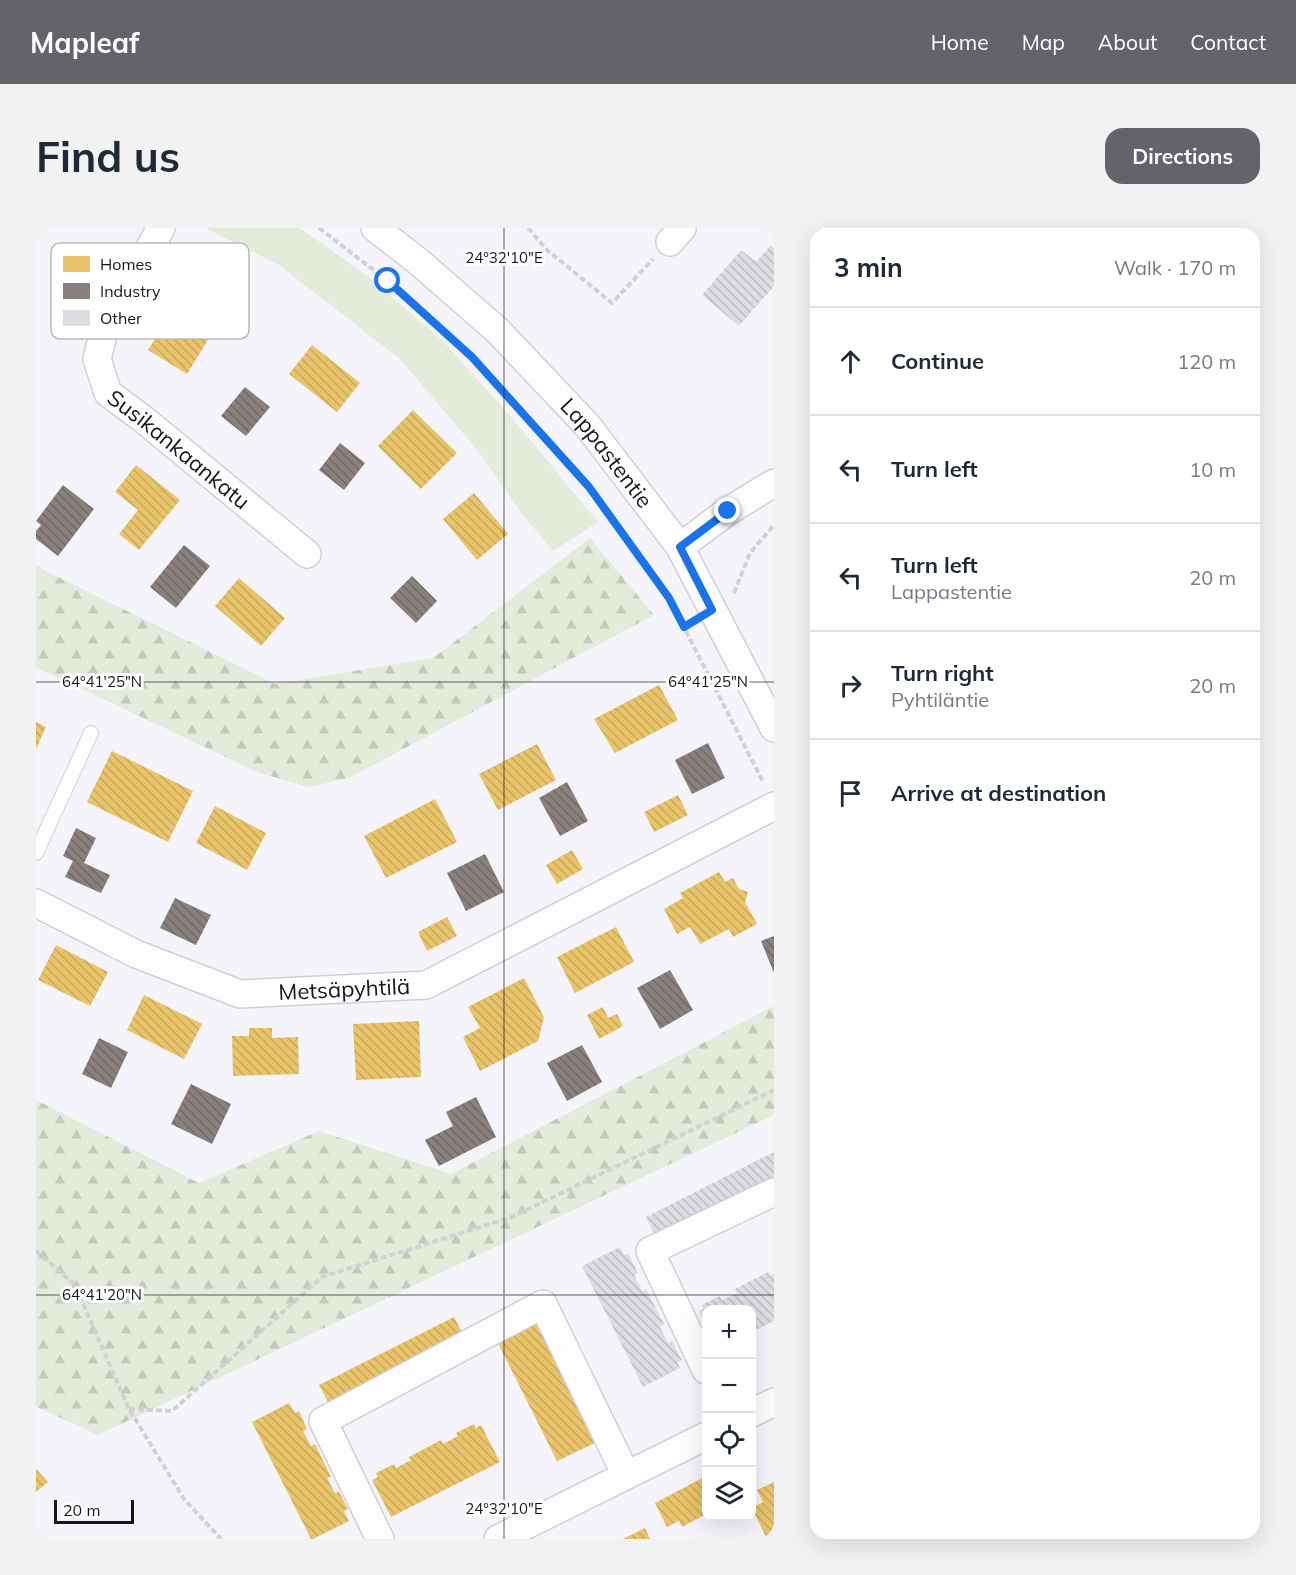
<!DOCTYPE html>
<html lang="en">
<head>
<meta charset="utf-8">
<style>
	:root { --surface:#fff; --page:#f2f2f3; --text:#1f2937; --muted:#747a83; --line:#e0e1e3; --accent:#64636a }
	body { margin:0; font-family:Mulish,sans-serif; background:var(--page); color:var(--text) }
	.controls { position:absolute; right:18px; bottom:18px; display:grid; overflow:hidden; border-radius:12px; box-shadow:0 6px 24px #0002 }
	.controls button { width:54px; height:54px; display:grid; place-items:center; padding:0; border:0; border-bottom:2px solid var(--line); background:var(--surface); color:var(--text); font:30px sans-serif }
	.scale { position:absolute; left:18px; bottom:15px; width:80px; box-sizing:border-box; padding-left:6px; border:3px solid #16151c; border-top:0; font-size:16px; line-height:21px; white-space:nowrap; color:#16151c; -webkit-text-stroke:4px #fff; paint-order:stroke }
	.stop { position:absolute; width:18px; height:18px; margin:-14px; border:4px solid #1a73e8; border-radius:50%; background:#fff }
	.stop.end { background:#1a73e8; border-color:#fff; box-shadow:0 2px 6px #0008 }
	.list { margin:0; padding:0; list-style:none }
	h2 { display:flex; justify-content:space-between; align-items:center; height:78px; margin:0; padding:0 24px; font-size:26px }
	h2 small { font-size:20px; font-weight:400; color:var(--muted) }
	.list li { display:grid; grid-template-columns:39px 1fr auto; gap:18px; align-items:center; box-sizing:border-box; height:108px; padding:0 24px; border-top:2px solid var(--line) }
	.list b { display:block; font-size:22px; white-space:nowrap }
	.list p { margin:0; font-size:20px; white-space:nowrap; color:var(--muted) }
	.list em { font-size:20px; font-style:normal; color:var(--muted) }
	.icon { flex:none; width:33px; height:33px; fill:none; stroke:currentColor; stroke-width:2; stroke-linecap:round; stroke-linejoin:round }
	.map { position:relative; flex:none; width:738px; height:1311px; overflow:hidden; border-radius:18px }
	header { display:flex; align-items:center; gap:36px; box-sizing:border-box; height:84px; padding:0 30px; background:var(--accent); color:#fff }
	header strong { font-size:28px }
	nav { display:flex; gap:33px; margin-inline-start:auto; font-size:21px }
	.intro { display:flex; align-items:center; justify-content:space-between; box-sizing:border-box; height:144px; padding:0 36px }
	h1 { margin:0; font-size:42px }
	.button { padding:15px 27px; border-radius:18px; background:var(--accent); color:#fff; font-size:21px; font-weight:700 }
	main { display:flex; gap:36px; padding:0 36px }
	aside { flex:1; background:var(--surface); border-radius:18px; box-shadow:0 6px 24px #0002 }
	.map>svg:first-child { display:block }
</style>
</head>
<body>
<header>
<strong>Mapleaf</strong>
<nav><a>Home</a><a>Map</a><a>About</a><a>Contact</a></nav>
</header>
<div class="intro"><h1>Find us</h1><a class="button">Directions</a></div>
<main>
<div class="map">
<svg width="738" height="1311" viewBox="0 0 738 1311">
	<defs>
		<pattern id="forest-firs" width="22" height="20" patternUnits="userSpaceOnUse" patternTransform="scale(1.5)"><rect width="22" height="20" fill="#e3ecdb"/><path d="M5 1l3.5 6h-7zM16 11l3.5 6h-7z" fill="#c2cabb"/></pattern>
		<pattern id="homes-back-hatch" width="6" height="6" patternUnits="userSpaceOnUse" patternTransform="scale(1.5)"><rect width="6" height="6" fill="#e9c46a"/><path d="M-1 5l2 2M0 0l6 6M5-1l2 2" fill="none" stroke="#c7a85b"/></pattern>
		<pattern id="industry-back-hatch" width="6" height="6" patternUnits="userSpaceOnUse" patternTransform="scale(1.5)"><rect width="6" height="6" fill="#8a817c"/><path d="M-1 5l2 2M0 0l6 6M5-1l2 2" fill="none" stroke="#706865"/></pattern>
		<pattern id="building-back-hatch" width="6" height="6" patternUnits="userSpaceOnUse" patternTransform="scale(1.5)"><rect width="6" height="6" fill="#dddce3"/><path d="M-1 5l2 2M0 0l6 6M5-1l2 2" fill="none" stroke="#bdbcc2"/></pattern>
	</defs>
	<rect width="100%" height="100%" fill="#f5f4fb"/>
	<!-- grass -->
	<path fill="#e3ecdb" d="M169 0H264L333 49 408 114 476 190 562 294 517 323 486 286 442 223 364 131 243 37Z"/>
	<!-- forest -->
	<path fill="url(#forest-firs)" d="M554 310 618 387 313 550 272 559 221 544 0 439V338L239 456 397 430Z
		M738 778V887L62 1207 0 1179V872L163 955 283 903 415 946Z"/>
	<!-- homes -->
	<path fill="url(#homes-back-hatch)" d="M169 31 207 55 151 146 112 122Z
		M276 117 324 155 301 184 253 146Z
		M377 182 421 225 385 261 342 218Z
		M100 237 144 272 103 322 83 306 102 282 79 264Z
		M438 265 472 306 441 332 407 291Z
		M203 350 249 390 225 418 179 378Z
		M623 457 642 492 579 525 558 491Z
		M0 494 10 499 0 521Z
		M501 516 520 552 462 582 443 546Z
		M76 523 157 563 132 614 51 574Z
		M642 567 652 587 618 604 608 584Z
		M399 571 421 614 350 650 328 608Z
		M179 578 230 605 211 642 160 615Z
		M536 622 547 641 521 656 510 637Z
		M683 644 689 654 697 650 703 661 712 664 709 674 721 696 697 709 693 701 664 716 654 699 641 706 628 681 647 670 644 665Z
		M411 689 421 708 391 723 382 704Z
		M580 699 598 734 539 765 521 729Z
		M20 717 72 744 54 778 2 752Z
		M488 750 508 789 502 813 444 843 427 809 444 800 432 779Z
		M108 767 166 796 148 831 91 802Z
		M567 779 572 790 581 786 587 798 563 811 551 787Z
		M383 793 385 849 320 852 317 796Z
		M213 800H236V810L262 809 263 846 197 848 196 808H213Z
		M418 1089 429 1110 294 1178 283 1157Z
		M500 1096 505 1106 508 1105 517 1122 514 1124 521 1139 525 1137 541 1170 537 1172 545 1187 549 1185 558 1203 554 1204 559 1215 521 1233 462 1115Z
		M253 1175 259 1185 263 1183 271 1201 267 1203 275 1218 279 1216 295 1249 291 1250 299 1265 303 1264 312 1281 308 1283 313 1293 277 1311H275L216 1194Z
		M438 1196 440 1200 445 1197 464 1234 355 1289 336 1252 342 1249 340 1245 358 1236 360 1240 375 1232 373 1229 405 1212 407 1216 422 1208 420 1205Z
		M0 1241 12 1254 0 1264Z
		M670 1248V1286L646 1299 643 1293 631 1299 619 1275Z
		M738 1254V1311H731L716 1280 727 1274 721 1262Z
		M609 1300 614 1311H587Z"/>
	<!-- industry -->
	<path fill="url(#industry-back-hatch)" d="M209 159 234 179 210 208 185 188Z
		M304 215 329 235 308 262 283 242Z
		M27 257 58 281 22 328 0 311V303L5 297 0 293Z
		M148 317 174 338 140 380 114 359Z
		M376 348 401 373 380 395 354 370Z
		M672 515 689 550 656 566 639 532Z
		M531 554 552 593 524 608 503 570Z
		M40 600 60 610 48 635 74 647 65 665 29 649 37 633 27 628Z
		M449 626 468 664 430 683 411 645Z
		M139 670 175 687 160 717 124 700Z
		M738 708V745L725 713Z
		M634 742 657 782 624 801 601 760Z
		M63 810 92 824 75 860 46 846Z
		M546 817 566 854 531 873 511 835Z
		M155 856 195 876 176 916 135 896Z
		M440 869 460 909 403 938 389 912 417 898 410 884Z"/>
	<!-- building -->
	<path fill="url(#building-back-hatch)" d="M735 17 738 20V58L703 98 666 67 705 22 720 34Z
		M738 924V951L620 1010 610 989Z
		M584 1019 588 1027 592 1026 602 1045 598 1047 606 1063 610 1061 628 1096 624 1099 632 1115 636 1113 646 1132 641 1134 644 1140 607 1159 546 1038Z
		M732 1044 734 1048 738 1046V1093L716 1104V1082H670V1099L663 1083 668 1081 666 1077 684 1068 686 1072 701 1065 699 1061Z"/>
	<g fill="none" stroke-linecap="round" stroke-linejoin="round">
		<!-- service casing -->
		<g stroke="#d0cfd6" stroke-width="16">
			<path id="service" d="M0 625 55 505"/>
		</g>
		<!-- minor casing -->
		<g stroke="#d0cfd6" stroke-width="30">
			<g id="minor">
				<path id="s1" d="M125 0 70 95 61 131 72 165 107 191 271 326"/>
				<path id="s2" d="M339 0 383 34 462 103 551 197 644 319 738 500"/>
				<path d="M634 14 646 0"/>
				<path d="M644 319 692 283 738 255"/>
				<path id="s3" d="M0 675 100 726 204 766 390 757 738 578"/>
				<path d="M670 1142 614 1023 738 964"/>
				<path d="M716 1185 738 1174"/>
				<path d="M344 1311 287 1193 507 1076 590 1247"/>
				<path d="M462 1311 670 1208"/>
			</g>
		</g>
		<!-- path -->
		<path stroke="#d1d1d3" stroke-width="4" stroke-dasharray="6 3" stroke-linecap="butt" d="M283 0 352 53 436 129 553 259 633 370 727 554
			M492 0 511 22 576 75 617 31
			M698 365 714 325 738 297
			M0 1023 39 1057 93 1181 148 1271 185 1311
			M93 1181 136 1183 286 1049 476 989 738 862"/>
		<!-- service -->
		<use href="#service" stroke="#fefdfe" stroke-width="14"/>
		<!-- minor -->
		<use href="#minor" stroke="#fefdfe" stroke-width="27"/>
	</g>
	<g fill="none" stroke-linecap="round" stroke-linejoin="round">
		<!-- route -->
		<path stroke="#1a73e8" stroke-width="8" d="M352 53 436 129 553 259 633 370 648 399 676 382 644 319 692 283"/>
	</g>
	<!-- ticks -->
	<path fill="none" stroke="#16151c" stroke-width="1.5" stroke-opacity="0.45" d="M468 0V1311M0 454H738M0 1067H738"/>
	<g text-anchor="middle" stroke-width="6" stroke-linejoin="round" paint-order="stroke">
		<!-- street labels -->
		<g font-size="22" fill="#16151c" stroke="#fff">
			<text dy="8" stroke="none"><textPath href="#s1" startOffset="273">Susikankaankatu</textPath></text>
			<text dy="8" stroke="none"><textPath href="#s2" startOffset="324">Lappastentie</textPath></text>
			<text dy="8" stroke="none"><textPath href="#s3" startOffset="328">Metsäpyhtilä</textPath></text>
		</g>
	</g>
	<!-- legend -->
	<rect x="15" y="15" width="198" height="96" rx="9" fill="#fff" stroke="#b9b9bb" stroke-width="1.5"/>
	<rect x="27" y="28" width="27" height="16" fill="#e9c46a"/>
	<rect x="27" y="55" width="27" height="16" fill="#8a817c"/>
	<rect x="27" y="82" width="27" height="16" fill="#dddce3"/>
	<g font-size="16" fill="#16151c">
		<text x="64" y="42">Homes</text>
		<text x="64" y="69">Industry</text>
		<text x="64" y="96">Other</text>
	</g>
	<g font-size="15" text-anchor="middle" fill="#16151c" stroke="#fff" stroke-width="6" stroke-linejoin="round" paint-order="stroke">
		<text x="468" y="35">24°32'10"E</text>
		<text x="66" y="459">64°41'25"N</text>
		<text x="672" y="459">64°41'25"N</text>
		<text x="66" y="1072">64°41'20"N</text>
		<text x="468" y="1286">24°32'10"E</text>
	</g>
</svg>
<div class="controls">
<button>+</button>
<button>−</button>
<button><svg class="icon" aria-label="locate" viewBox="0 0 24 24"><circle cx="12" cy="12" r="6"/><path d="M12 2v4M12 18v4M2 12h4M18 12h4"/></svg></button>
<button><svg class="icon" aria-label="layers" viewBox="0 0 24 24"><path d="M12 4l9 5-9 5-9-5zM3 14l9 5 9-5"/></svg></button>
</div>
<div class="scale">20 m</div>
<div class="stop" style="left:352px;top:53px"></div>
<div class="stop end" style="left:692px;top:283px"></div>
</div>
<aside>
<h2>3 min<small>Walk · 170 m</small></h2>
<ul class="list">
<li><svg class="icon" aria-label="ahead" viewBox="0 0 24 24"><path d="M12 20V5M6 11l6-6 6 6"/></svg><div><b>Continue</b></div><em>120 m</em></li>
<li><svg class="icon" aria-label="left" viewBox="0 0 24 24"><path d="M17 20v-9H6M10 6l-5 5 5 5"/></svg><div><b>Turn left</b></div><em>10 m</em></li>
<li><svg class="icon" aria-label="left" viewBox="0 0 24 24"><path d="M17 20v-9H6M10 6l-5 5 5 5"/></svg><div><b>Turn left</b><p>Lappastentie</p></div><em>20 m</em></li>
<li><svg class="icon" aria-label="right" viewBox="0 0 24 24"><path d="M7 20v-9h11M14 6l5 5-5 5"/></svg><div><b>Turn right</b><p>Pyhtiläntie</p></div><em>20 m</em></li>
<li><svg class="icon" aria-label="arrive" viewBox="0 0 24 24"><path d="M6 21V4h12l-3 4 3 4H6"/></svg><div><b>Arrive at destination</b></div></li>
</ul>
</aside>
</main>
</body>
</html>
